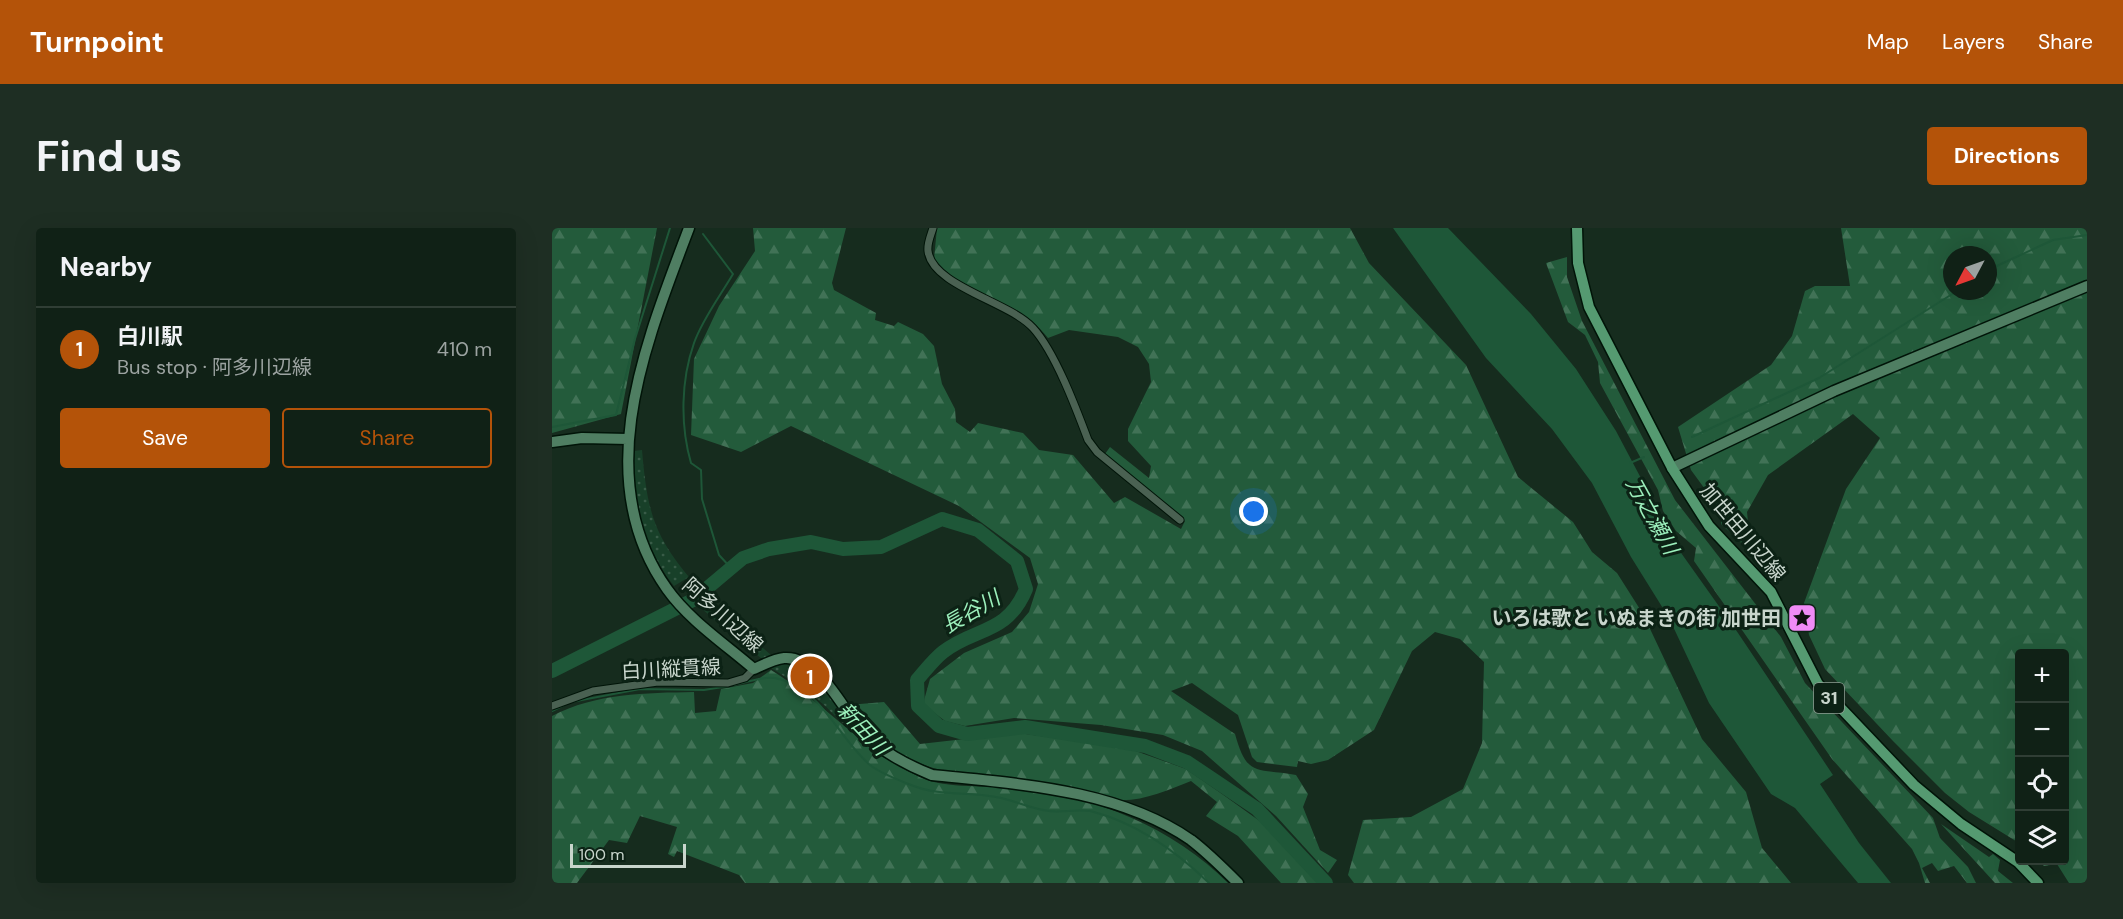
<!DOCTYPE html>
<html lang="en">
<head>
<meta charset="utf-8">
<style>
	:root { --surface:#102116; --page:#1e2e23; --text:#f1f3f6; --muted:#9ca3a1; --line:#303e35; --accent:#b45309 }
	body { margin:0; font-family:"DM Sans","Noto Sans JP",sans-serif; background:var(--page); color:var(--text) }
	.controls { position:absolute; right:18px; bottom:18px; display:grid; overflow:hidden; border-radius:6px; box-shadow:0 6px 24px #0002 }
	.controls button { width:54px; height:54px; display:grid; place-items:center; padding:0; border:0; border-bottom:2px solid var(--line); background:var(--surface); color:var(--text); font:30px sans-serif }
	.compass { position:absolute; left:1391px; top:18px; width:54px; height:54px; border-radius:50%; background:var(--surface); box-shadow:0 6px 24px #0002; rotate:229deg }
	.scale { position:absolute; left:18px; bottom:15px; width:116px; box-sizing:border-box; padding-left:6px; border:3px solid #c8d5cc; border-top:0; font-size:16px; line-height:21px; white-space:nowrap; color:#c8d5cc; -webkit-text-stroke:4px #0c2215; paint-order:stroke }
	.you { position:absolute; left:702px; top:284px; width:21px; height:21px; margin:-15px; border:4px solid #fff; border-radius:50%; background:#1a73e8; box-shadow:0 0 0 9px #1a73e833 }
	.badge { display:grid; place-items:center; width:39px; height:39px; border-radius:50%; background:var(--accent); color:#fff; font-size:20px; font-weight:700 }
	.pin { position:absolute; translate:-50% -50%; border:3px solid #fff; box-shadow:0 2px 6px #0006 }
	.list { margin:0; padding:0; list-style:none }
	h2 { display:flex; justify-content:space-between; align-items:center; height:78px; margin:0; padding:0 24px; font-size:26px }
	h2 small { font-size:20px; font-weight:400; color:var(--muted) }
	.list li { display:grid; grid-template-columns:39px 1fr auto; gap:18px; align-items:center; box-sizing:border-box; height:84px; padding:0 24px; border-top:2px solid var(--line) }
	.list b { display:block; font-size:22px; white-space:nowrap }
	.list p { margin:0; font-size:20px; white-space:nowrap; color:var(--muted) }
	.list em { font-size:20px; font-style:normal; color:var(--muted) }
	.actions { display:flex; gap:12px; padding:18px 24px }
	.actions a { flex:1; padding:14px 0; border:2px solid var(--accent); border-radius:6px; text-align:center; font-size:21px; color:var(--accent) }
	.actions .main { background:var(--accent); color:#fff }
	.icon { flex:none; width:33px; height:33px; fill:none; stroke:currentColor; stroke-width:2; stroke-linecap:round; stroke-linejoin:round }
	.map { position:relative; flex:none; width:1535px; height:655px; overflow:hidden; border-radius:6px }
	header { display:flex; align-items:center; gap:36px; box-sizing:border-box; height:84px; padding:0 30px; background:var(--accent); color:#fff }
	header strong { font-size:28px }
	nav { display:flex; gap:33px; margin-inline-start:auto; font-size:21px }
	.intro { display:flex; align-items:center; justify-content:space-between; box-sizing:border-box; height:144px; padding:0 36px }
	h1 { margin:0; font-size:42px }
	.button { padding:15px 27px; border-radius:6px; background:var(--accent); color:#fff; font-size:21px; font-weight:700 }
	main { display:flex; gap:36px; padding:0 36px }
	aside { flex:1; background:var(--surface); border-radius:6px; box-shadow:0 6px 24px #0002 }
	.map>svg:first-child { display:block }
</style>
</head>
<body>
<header>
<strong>Turnpoint</strong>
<nav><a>Map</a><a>Layers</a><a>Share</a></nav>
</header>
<div class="intro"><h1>Find us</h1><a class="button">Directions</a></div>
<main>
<aside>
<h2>Nearby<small></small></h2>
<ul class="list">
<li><span class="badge">1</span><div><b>白川駅</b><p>Bus stop · 阿多川辺線</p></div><em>410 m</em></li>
</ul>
<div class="actions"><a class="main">Save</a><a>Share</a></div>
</aside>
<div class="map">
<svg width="1535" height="655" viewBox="0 0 1535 655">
	<defs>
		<pattern id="grass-dots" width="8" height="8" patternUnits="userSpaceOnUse" patternTransform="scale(1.5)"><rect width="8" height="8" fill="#184029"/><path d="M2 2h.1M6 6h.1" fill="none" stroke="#385b47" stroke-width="1.8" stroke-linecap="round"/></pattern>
		<pattern id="forest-firs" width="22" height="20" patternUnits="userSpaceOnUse" patternTransform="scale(1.5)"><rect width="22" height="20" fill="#235b3b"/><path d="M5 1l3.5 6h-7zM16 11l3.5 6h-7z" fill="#417256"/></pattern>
	</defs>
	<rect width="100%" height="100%" fill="#162c1e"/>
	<!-- grass -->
	<path fill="url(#grass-dots)" d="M90 222C95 279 100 305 137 349L122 358C91 320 81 271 82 223Z
		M152 370 219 427 210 431 144 376Z
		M230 434C266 440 283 471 300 500 287 494 281 485 271 476 254 462 235 450 216 438Z"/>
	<!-- forest -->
	<path fill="url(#forest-firs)" fill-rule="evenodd" d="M0 0H105L69 186 0 205Z
		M201 0H294L280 55 282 62 324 85 323 92 342 98 346 94 371 106 382 118 390 156 403 181 404 194 418 204 426 195 471 205 487 222 521 227 562 275 573 269 629 301 633 293 623 283 553 226 558 219 597 250 599 238 576 213V201L599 154 597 136 586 119 566 109 517 102 496 110C469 75 436 74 402 51 395 46 388 37 382 31L385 0H798L817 35 914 137 966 249 1021 294 1040 324 1065 345 1091 386 1150 511 1194 564 1210 620 1239 655H802L796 647 811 592 859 589 911 561 930 515 932 434 908 411 883 404 860 423 822 502 776 532 759 536 746 533 745 539 705 534 700 529 686 487 640 455 619 463 683 506C695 549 703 540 744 547L756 566 751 579 768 622 785 632 776 645 724 588 650 523 611 507 549 497 462 490 413 498 393 493 371 476 378 451 412 425 460 404 477 384 486 356 478 330 407 278 239 198 189 224 139 207 142 131 167 78 203 23Z
		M1289 0H1535V655H1517L1505 636 1492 638 1487 633 1512 632V425H1468L1467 615 1417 584 1393 565 1341 513 1273 441 1257 407 1252 375 1294 261 1328 210 1301 186 1216 247 1195 284 1199 324 1169 296V283L1139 242 1126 199 1219 137 1240 108 1253 63 1263 58H1298ZM1400 27H1436V63H1400Z
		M1015 29V49L1030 93 1123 272 1229 409 1253 455 1381 590 1388 610 1416 639 1424 655H1415L1402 638 1386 643 1380 635 1370 640 1378 655H1373L1367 635 1360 621 1280 531 1142 333 1144 320 1124 303 1111 283 1106 262 1048 155 1046 134 1033 107 1016 94 994 35Z
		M219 442C272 474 312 524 370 550 394 561 437 557 464 560 541 567 622 600 676 655H193L187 647 125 623 122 629 116 626 125 599 88 588 75 615 57 612 25 655H0V488C44 465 94 465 142 464L143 485 164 483 169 461 201 455Z
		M332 474 368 516 467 505 578 521 634 541 670 566 709 594 767 655H729L686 608 654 588 665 574 639 553C616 562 590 574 564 572 536 569 508 556 479 552 451 547 421 549 393 543 354 535 319 509 296 477Z
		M1389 596 1437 629 1441 626 1448 632 1446 643 1461 655H1443Z"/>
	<!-- water -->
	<path fill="#1e5738" d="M841 0H896L979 86 1024 141 1064 203 1127 322 1186 405 1281 547 1268 556 1307 615 1339 655H1306L1243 580 1219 566 1157 475 1117 390 1079 329 1040 255 1000 201 934 130Z"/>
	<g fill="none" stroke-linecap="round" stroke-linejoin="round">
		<!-- stream -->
		<path stroke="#1e5738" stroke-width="2" d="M151 6 181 46C168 68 150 92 142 115 129 152 128 197 139 235L149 242 150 271 167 327 179 340
			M1436 42 1501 12 1535 7
			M0 199 64 187 83 111 118 0
			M1140 209 1267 150 1405 63
			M1078 235 1092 229
			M182 457C196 454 213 447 227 451 269 460 287 511 318 537 328 545 346 552 359 557 389 569 415 563 444 569 462 572 479 581 497 583 511 585 528 580 542 584 586 596 625 624 657 655
			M19 474 88 461 152 462 177 458
			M0 483 14 476"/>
		<!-- river -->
		<path stroke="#1e5738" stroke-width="14" d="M0 443 141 372 191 330 217 321 259 314 291 321 329 319 390 291 426 302 465 333 474 361C455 407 423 399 391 424 381 432 373 443 365 452L366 478 387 498 415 506 473 499 593 518 635 534 705 581 774 655"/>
		<!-- street casing -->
		<g stroke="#011408" stroke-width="9">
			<path id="street" d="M381 0C379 7 375 15 376 23 380 58 458 74 481 100 503 124 524 180 536 212L545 224 628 292
				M0 478 41 463 106 454 176 455 193 450 202 441"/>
		</g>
		<!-- secondary casing -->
		<g stroke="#011408" stroke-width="13">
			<path id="secondary" d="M137 0C95 112 36 250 115 361 137 392 173 416 202 441 211 437 222 431 232 430 267 427 291 483 310 503 326 522 357 538 380 547 466 556 565 561 639 612 656 625 671 640 686 655
				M0 214 30 210 76 211
				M1120 240 1282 163 1535 58"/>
		</g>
		<!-- primary casing -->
		<g stroke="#011408" stroke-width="13">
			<path id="primary" d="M1025 0 1026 35 1037 79 1120 240 1157 298 1219 364 1266 456 1362 557 1409 596 1466 634 1486 655"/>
		</g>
		<!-- street -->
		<use href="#street" stroke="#4a6152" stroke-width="7"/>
		<!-- secondary -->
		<use href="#secondary" stroke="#4f7e62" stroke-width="10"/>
		<!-- primary -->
		<use href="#primary" stroke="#559a71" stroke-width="10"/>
	</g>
	<!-- icons -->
	<defs>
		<g id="sight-square" transform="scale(1.5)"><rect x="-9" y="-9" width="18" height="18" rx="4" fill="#f08bf6" stroke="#0c2215"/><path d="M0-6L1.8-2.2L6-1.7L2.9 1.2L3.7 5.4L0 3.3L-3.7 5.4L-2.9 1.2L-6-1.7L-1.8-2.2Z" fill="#111"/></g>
	</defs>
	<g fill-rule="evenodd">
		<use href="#sight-square" x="1250" y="390"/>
	</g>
	<g text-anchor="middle" stroke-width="6" stroke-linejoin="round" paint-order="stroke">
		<!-- shield labels -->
		<rect fill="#0c2215" stroke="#909f95" stroke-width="1.5" x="1262" y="455" width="30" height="30" rx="4.5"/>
		<g font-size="18" font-weight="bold" fill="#c8d5cc">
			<text x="1277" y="476">31</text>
		</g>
		<!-- street labels -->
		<g font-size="20" fill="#c8d5cc" stroke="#0c2215">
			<text transform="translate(1191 304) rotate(50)" y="7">加世田川辺線</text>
			<text transform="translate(171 387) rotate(42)" y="7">阿多川辺線</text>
			<text transform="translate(119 441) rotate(-3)" y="7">白川縦貫線</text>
		</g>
		<!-- poi labels -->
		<g font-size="20" font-weight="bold" fill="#c8d5cc" stroke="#0c2215" text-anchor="end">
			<text x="1229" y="397">いろは歌と いぬまきの街 加世田</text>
		</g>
		<!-- water labels -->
		<g font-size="21" font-style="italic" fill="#9cf0bc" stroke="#0c2215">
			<text transform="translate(1100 288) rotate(61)" y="7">万之瀬川</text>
			<text transform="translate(419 384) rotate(-30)" y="7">長谷川</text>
			<text transform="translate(311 501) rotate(47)" y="7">新田川</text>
		</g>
	</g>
</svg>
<div class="controls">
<button>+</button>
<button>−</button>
<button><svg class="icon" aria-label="locate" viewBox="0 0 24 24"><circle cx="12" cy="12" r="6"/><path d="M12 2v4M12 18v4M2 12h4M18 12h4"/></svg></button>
<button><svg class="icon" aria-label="layers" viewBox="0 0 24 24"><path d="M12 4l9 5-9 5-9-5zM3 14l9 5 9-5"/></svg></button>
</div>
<svg class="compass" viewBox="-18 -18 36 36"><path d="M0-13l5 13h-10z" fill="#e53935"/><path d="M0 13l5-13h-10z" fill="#9ca3a1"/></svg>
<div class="scale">100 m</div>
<div class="you"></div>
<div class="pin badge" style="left:258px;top:448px">1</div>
</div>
</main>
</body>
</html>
